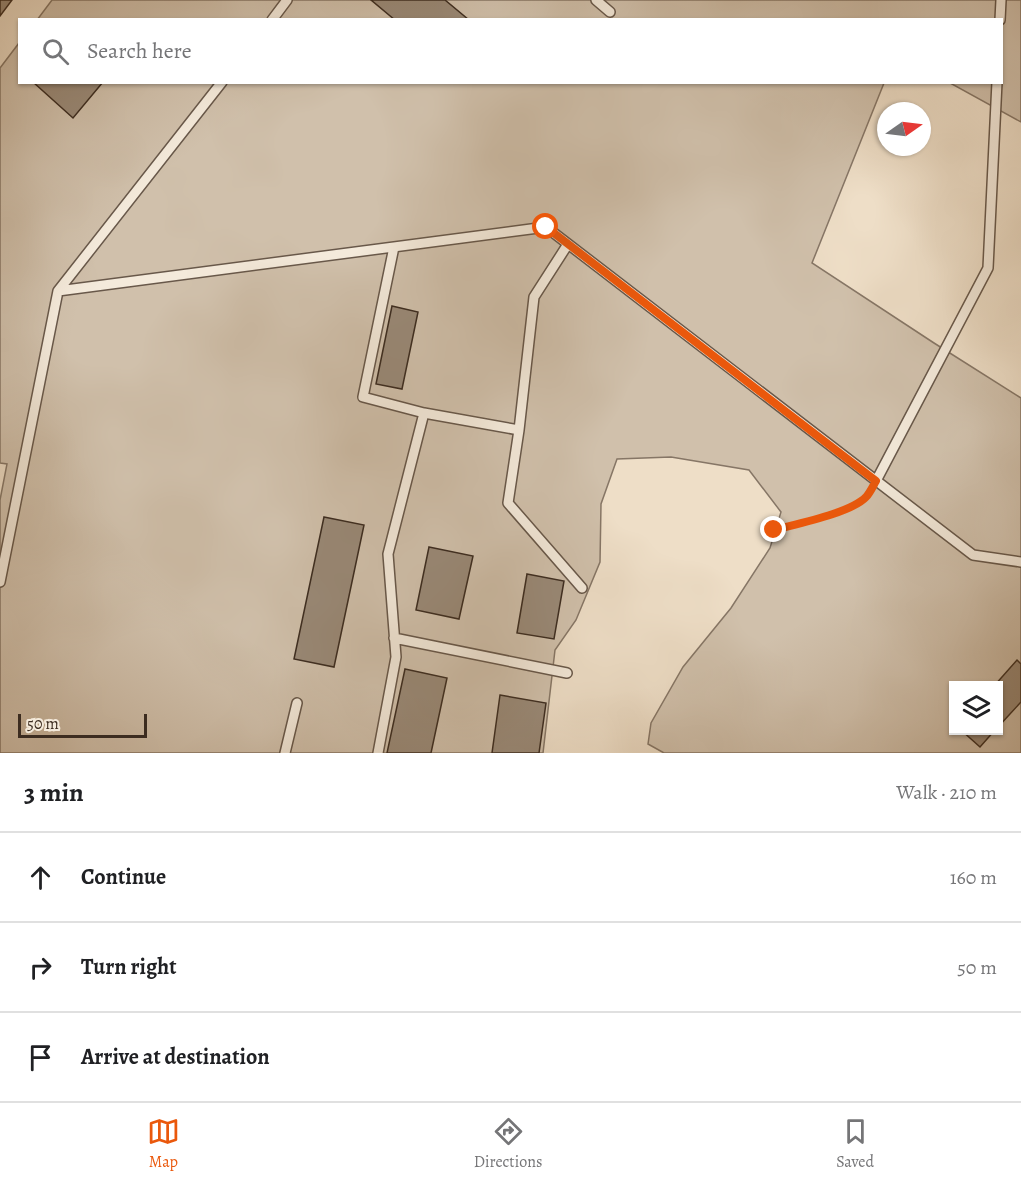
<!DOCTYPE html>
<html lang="en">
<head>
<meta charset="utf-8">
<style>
	:root { --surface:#fff; --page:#f6f6f6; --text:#202124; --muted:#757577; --line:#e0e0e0; --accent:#ea580c }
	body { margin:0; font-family:Alegreya,serif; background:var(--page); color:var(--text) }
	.controls { position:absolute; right:18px; bottom:18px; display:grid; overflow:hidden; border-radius:0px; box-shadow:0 2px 4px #0004 }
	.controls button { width:54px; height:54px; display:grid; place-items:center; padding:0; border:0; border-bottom:2px solid var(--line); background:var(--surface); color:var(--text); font:30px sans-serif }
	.compass { position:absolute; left:877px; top:102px; width:54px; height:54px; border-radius:50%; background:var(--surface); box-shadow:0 2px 4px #0004; rotate:76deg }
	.scale { position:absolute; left:18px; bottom:15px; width:129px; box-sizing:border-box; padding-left:6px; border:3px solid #3c2c20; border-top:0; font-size:16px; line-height:21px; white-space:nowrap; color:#3c2c20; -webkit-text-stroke:4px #f4eadb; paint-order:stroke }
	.stop { position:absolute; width:18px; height:18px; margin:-14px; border:4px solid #ea580c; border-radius:50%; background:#fff }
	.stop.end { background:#ea580c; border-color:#fff; box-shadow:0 2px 6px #0008 }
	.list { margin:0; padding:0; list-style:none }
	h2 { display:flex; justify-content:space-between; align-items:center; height:78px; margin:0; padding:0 24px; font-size:26px }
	h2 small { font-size:20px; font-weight:400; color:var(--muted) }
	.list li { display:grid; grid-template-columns:39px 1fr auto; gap:18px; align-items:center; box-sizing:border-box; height:90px; padding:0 24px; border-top:2px solid var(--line) }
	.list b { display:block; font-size:22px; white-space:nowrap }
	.list em { font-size:20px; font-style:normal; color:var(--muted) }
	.icon { flex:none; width:33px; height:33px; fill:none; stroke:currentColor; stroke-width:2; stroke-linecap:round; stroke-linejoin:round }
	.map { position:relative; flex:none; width:1021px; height:753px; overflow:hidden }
	.search { position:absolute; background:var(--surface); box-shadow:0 2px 4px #0004; left:18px; right:18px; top:18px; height:66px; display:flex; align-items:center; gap:15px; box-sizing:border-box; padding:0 21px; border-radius:0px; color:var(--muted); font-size:22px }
	.sheet { height:348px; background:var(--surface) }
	nav { display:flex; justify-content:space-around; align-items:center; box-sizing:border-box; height:84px; border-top:2px solid var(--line); background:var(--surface); font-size:16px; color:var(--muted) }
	nav a { display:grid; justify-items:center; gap:3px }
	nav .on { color:var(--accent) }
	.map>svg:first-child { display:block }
</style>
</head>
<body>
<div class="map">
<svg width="1021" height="753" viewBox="0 0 1021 753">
	<rect width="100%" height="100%" fill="#eedec7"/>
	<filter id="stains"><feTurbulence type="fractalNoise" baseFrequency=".00333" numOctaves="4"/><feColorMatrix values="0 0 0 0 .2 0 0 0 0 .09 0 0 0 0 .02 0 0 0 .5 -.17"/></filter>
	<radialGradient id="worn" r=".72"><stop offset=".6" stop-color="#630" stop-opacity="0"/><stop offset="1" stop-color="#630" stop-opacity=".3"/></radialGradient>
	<!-- green -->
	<path fill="#d0c0ab" stroke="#867666" stroke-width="1.5" fill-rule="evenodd" d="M52 0H1021V122L950 83 1002 82V20H37Z
		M19 43 20 82 884 83 812 263 934 343 1021 398V753H664L648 744 651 723 683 667 731 608 770 548 781 512 749 470 671 457 617 459 601 504 600 562 576 620 555 650 543 753H0V500L7 464 0 463V68ZM954 686H998V730H954Z"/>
	<!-- building -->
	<path fill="#998977" stroke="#3c2c20" stroke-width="1.5" d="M0 0H12L0 16Z
		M371 0H445L469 20H395Z
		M33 82H103L73 118Z
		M392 306 418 312 402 389 376 384Z
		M324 517 364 525 334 667 294 659Z
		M429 547 473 556 459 619 416 610Z
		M527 574 564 581 554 639 517 633Z
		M1017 660 1021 664V702L998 727V686H994Z
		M405 669 447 678 431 753H387Z
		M500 695 546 703 539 753H492Z
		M961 730H995L980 747Z"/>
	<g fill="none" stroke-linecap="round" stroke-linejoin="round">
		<!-- service casing -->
		<g stroke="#68584a" stroke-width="12">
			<path id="service" d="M596 0 610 12
				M272 20 287 0
				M1000 20 1001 0
				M394 247 363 397 424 413
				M58 291 546 227 973 555 1021 562
				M519 430 508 503 582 588
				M876 481 988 268 997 82
				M0 582 58 291 222 82
				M394 638 567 673
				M285 753 297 703
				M378 753 396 657 388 554 424 413 519 430 534 297 568 244"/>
		</g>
		<!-- path -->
		<path stroke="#3c2c20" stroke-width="3" stroke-dasharray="4.5 3" stroke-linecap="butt" d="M774 530C801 523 856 514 871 490"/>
		<!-- service -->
		<use href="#service" stroke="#f4eadb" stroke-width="9"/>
	</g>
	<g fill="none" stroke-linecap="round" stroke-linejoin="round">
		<!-- route -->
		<path stroke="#ea580c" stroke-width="8" d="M546 227 876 481C873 486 870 493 866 497 851 513 796 524 774 530"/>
	</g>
	<rect width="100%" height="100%" filter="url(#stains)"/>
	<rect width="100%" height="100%" fill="url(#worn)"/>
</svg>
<div class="controls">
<button><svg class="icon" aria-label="layers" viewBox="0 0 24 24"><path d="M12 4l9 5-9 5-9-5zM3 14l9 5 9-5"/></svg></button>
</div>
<svg class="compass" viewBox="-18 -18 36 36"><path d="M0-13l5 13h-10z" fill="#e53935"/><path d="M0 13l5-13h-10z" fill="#757577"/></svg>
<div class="scale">50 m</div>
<div class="stop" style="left:546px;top:227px"></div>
<div class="stop end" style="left:774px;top:530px"></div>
<div class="search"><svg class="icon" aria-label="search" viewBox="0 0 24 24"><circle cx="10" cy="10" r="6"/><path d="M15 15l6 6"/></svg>Search here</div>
</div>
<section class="sheet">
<h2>3 min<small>Walk · 210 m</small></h2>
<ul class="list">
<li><svg class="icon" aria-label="ahead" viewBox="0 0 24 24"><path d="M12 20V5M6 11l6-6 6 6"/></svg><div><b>Continue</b></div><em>160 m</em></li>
<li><svg class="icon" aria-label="right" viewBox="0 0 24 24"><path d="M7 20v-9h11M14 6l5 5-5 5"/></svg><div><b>Turn right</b></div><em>50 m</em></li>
<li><svg class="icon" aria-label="arrive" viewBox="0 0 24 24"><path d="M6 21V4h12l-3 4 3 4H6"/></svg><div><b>Arrive at destination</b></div></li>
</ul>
</section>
<nav>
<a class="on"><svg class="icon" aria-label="map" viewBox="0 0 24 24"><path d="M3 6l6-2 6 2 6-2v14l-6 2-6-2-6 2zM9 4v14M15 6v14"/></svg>Map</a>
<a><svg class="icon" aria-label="directions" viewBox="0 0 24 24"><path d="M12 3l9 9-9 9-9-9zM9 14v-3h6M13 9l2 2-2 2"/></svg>Directions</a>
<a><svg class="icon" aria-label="saved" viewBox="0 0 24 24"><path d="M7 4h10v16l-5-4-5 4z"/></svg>Saved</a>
</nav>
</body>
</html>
